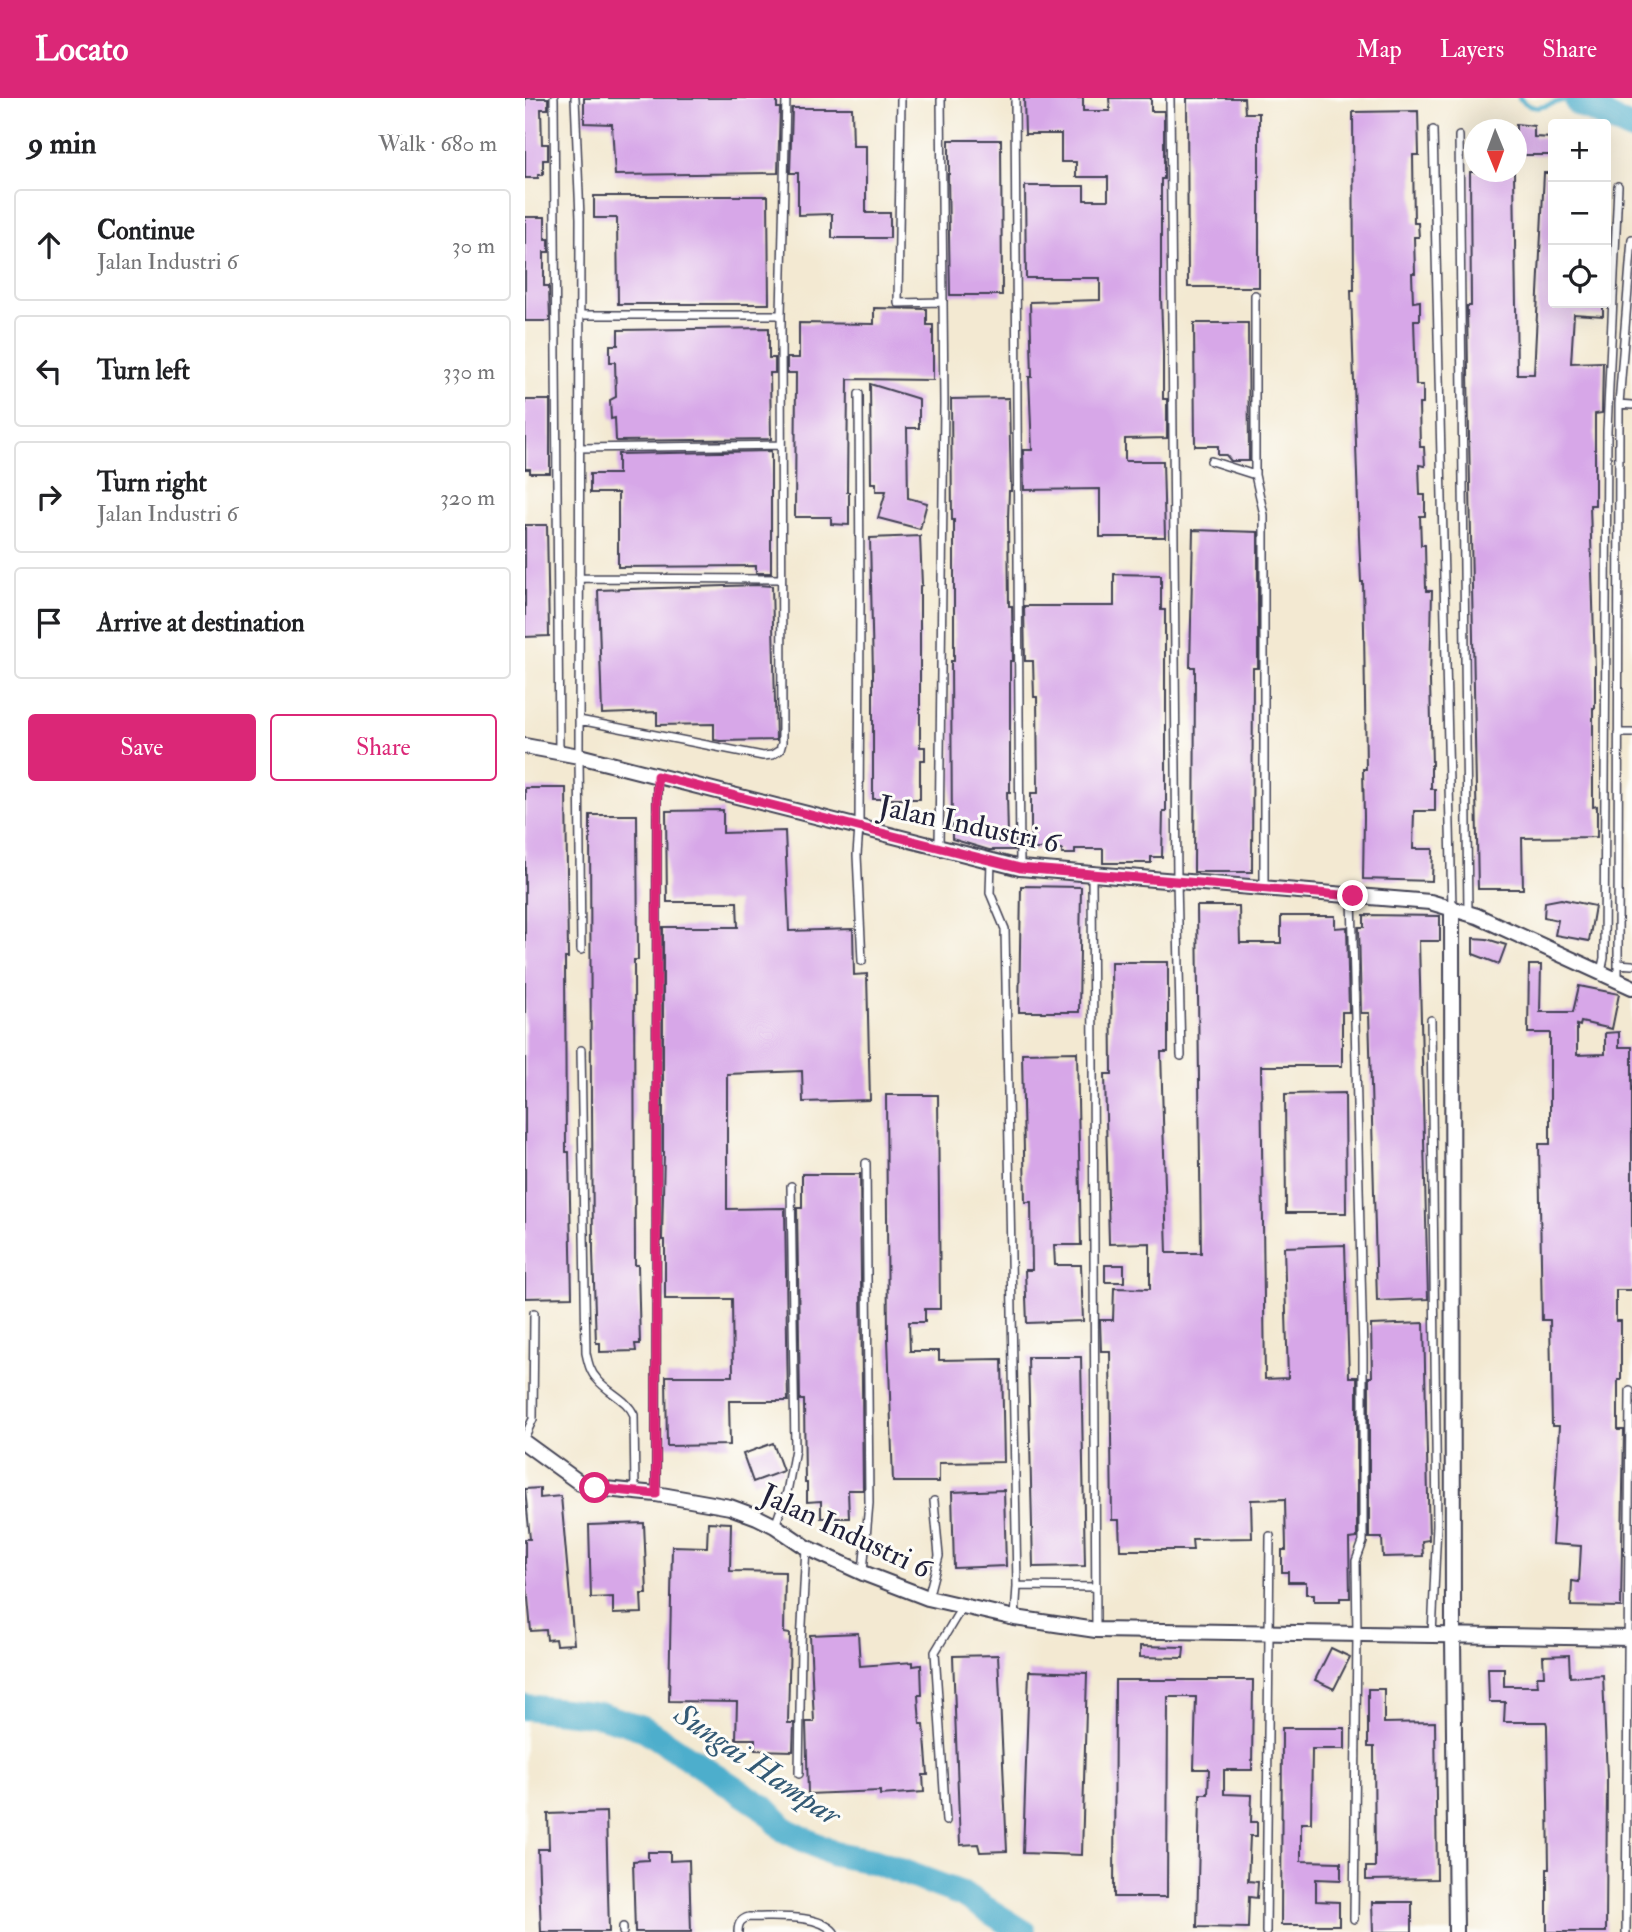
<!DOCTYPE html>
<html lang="en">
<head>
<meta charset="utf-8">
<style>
	:root { --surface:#fff; --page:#f2f2f2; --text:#202124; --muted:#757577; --line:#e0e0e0; --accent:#db2777 }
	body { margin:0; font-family:"IM FELL Double Pica",serif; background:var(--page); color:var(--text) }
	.controls { position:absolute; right:21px; top:21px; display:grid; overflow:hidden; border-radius:7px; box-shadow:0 7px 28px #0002 }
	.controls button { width:63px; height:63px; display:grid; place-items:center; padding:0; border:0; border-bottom:2px solid var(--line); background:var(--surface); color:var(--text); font:35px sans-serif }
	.compass { position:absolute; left:939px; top:21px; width:63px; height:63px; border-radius:50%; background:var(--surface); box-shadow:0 7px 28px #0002; rotate:179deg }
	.stop { position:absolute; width:21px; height:21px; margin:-16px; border:5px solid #db2777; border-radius:50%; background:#fff }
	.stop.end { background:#db2777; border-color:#fff; box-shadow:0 2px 7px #0008 }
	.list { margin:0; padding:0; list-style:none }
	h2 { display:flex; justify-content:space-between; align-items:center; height:91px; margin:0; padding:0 28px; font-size:30px }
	h2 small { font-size:23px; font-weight:400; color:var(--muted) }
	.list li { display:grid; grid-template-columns:46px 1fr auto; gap:21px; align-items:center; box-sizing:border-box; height:112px; margin:0 14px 14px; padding:0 14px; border:2px solid var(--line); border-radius:7px }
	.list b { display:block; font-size:26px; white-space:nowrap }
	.list p { margin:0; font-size:23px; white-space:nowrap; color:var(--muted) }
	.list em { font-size:23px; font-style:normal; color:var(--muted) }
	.actions { display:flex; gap:14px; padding:21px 28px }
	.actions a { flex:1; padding:16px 0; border:2px solid var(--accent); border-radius:7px; text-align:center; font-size:24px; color:var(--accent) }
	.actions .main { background:var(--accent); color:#fff }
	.icon { flex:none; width:38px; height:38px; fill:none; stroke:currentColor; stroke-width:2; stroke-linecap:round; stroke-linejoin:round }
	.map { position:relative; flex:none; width:1107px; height:1834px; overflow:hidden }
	header { display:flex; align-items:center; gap:42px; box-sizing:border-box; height:98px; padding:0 35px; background:var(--accent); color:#fff }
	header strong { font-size:33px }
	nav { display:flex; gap:38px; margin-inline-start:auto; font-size:24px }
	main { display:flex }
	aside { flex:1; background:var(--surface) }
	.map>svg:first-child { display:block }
</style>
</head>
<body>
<header>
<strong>Locato</strong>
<nav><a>Map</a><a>Layers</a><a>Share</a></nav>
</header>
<main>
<aside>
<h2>9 min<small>Walk · 680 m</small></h2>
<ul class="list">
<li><svg class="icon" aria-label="ahead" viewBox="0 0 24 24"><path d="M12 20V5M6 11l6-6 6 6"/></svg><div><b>Continue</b><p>Jalan Industri 6</p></div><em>30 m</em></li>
<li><svg class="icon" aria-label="left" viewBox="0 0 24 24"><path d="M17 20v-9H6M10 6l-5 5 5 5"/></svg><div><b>Turn left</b></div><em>330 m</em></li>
<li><svg class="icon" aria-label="right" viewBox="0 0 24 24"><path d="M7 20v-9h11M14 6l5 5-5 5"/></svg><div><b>Turn right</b><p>Jalan Industri 6</p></div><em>320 m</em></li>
<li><svg class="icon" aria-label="arrive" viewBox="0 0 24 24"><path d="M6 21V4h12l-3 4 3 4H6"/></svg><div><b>Arrive at destination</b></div></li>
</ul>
<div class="actions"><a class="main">Save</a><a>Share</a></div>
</aside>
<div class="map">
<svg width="1107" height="1834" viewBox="0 0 1107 1834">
	<rect width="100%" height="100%" fill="#fdfcf7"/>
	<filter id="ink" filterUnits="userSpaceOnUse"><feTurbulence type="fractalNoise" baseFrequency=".0143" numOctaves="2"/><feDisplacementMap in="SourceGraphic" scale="14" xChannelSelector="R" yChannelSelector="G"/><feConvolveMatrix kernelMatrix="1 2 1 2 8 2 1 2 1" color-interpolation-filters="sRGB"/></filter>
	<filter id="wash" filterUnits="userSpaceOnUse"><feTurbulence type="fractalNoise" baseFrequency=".00686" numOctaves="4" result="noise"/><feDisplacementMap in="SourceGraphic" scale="28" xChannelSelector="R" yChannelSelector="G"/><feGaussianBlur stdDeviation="1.57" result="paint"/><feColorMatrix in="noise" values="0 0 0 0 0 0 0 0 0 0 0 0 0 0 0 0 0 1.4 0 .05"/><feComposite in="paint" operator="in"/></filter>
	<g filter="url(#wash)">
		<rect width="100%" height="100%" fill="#f3e9d2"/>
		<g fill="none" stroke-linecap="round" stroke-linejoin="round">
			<!-- stream -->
			<path stroke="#4eaecc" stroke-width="4.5" d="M994 0C1012 16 1016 8 1036 3 1041 2 1047 4 1053 5"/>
			<!-- river -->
			<path stroke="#4eaecc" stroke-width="26" d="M1053 5 1107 31
				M0 1609 77 1617 120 1631 238 1709 260 1732 309 1756 348 1763 437 1796 498 1834"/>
		</g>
		<g id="blocks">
			<!-- building -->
			<path fill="#d7a7e8" d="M0 0H23V11H16L17 46H23V62H18V77H13V80H0Z
				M59 0H252V10H255L253 75 90 77 87 26 59 25Z
				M499 0H558V13H585L584 0H626V13H639V81H636V199L638 254V301H642V340L600 341V363H638L640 439H575V391L499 392 498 352H507L504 279H507L505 204 575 202V180H501L500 88H559V102H583V79H551V64H536V36H500Z
				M662 0H719L720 15H734V189H663Z
				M267 10H327L328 48H341V115H365V140H307V116L273 117V75H265Z
				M893 13 894 57H888L889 125H893L894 139H889L890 175H887L888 204 895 203V222H889L891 287H898V306H894L895 349H899L900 368 894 367 895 397H900V418H895L896 447H900L901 493H907L905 582 907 667H906V691H910V713H889L888 751H908L907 783 838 781 839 719 838 671H841L839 531 838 484H836L834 438 826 192H829L828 14Z
				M991 26 1009 28V39L1028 40V57H991Z
				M424 42H476L477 197H425L423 76H424Z
				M945 74H989L992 276H1009L1019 75H1028V205H1078V218L1049 216 1046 265 1078 264 1077 315 1070 316V407H1065L1070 570V610H1068V709L1072 708V739L997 740 998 791H953L944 337 942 208H946Z
				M69 98H243L244 206H93L92 120H69Z
				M0 119H20V141H24V154H19V188H24L25 223H0Z
				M349 210 402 211V227H408V282L323 281 322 394H324V427L306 426V419H270L271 275H262V260H274V225L349 226Z
				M669 225H723L724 363H706L701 357H693V348H670Z
				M244 230V260H250V275H245L246 341 92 343 91 342 90 320 86 321 85 302 91 299 90 264H85V247H93V232Z
				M345 286 394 301V330H382L383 400 402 405 395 431 353 420 361 393H351V385H346Z
				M484 300 486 393H484L483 421 484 508H487L488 563H485V694H482L483 738H489V752H464L427 741 426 563H429V422H427L426 301Z
				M0 302H25V375H5V371H0Z
				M246 353V475H231V468L93 469V395H65V376H93V356Z
				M0 427H22L24 538 0 539Z
				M668 432 733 434V570H728L727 774H669L670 569H665Z
				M395 438 397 487 395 488V649H400V662H395V701H348V575L345 440Z
				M589 476 636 477V512H640V592H641V713H638L637 759H626V765H578V751H550V756H537V751H501V738H506V695H513L512 599H509L508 563H500L499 508H589Z
				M232 487 247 488 251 642 195 643 189 642V626L132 627V614L77 616 73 492Z
				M0 690H41L43 860H40L41 1054H44L47 1199 0 1200Z
				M198 712V735L260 733 264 833 328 831 329 877 342 876 345 1002 278 1004 277 973 202 976V1111L260 1110 263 1303H204L205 1347 142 1348 141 1278H208L207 1201H140V1142H137L139 1054H138V829H213L212 804H142L141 713Z
				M65 717H112L113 862H109L110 1167H113L115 1246H110L111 1253 75 1254V1245H71L68 1154 67 1008H66Z
				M496 788 556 789 554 914H494Z
				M1036 801 1070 808 1064 843 1030 837 1033 822 1019 819 1020 804Z
				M672 808H714L715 845H756V818H810V830L822 829 824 914H817V968H736L740 1281 763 1280 759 1149 820 1147 824 1279H832V1440L824 1441 825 1500H815V1503H789V1496H781V1484H763V1474H757V1452H761L760 1401 726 1402 727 1440 667 1441 668 1452H595L594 1422H587L585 1253H576L575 1222H588L589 1190 625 1191V1145L584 1146 580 976H587L586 864H643V954H636L642 1155H676Z
				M839 817 915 818V843H894L903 1201 852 1203 844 915H836L834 829H839Z
				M948 840 962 841 981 847 974 866 948 856Z
				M1004 867H1016L1015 914H1048L1054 888 1094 896 1087 931 1056 924 1055 928 1052 927V957L1080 956V935L1094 934V949H1107V1192H1091V1223H1096V1282H1093V1332H1099L1096 1509 1046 1508 1047 1483 1054 1484 1056 1448 1027 1446 1034 1328H1027L1025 1222H1017L1014 1046H1025V935H1003Z
				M552 954 556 1147H529L530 1167H556L558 1223 502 1225 500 1172H507L506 1104H500L497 955Z
				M820 995 821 1115H761L760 996Z
				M361 997H413L415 1211H400V1224H384L385 1253H414V1262L477 1261 479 1364 414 1365V1384H368L363 1240Z
				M277 1076H335L338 1392H323L324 1420H296V1403L282 1404V1385H280L279 1302H275L272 1110H277Z
				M580 1167H599V1184H580Z
				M899 1225 904 1442 897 1443 898 1458 858 1459 857 1440H844V1279H847L846 1227Z
				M503 1259H556L560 1468 508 1469Z
				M248 1345 258 1373 228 1384 218 1356Z
				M15 1390V1400L36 1398 49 1546 31 1547 30 1541 22 1542 21 1532 6 1533 0 1467V1441H5L0 1391Z
				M479 1392 481 1468 429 1470 427 1394Z
				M183 1424 206 1425 205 1473 260 1474 259 1535 265 1536 263 1625H269L268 1653 230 1652V1641H211L212 1604 144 1603 147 1448 182 1449Z
				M119 1425 122 1496H116L117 1515 88 1516V1499L66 1500 64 1427Z
				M333 1535 335 1568 388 1564V1568L396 1567 397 1597H393L395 1626H399L403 1677H398L399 1694 355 1697V1693L283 1696 281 1624H289L285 1537Z
				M615 1548 659 1549 658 1560 615 1559Z
				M806 1550 825 1559 809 1591 790 1582Z
				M473 1557 482 1753 455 1754 453 1746 435 1747 428 1558Z
				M1044 1557 1045 1579 1078 1577 1082 1680 1081 1834H1022V1771H1024L1022 1627 1021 1624H979L980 1604H964L963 1570H979V1588H1013L1012 1578H1019L1018 1558Z
				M504 1573 562 1575 557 1757 498 1755Z
				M590 1582H728L727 1672H699V1696L727 1697 726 1724H732V1738H725L723 1783 733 1784 732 1800 724 1799 723 1830 672 1829 675 1696H683L684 1671H669L671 1599H643L642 1799H589Z
				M843 1591H859V1625L910 1624 912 1781 841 1782V1769H850L849 1649H843Z
				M757 1630H820V1651H787L786 1725H776V1763L816 1764V1782L791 1781V1803L814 1804V1827H756Z
				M81 1714 84 1834H16L13 1751H24L23 1716Z
				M123 1754H145V1763L164 1762 166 1834H110L108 1763 123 1762Z
				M847 1804H887V1834H848Z"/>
		</g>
	</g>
	<g filter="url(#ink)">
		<use href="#blocks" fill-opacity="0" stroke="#414052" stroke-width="2"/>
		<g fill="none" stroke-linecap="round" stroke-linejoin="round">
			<!-- lane casing -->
			<g stroke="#414052" stroke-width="10">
				<path id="lane" d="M29 0 34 654
					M50 0 55 120 54 658 56 852
					M376 0 373 205 418 204
					M490 0 495 770
					M645 0 652 782 656 958
					M908 32 927 809
					M934 38 943 815
					M730 197V377L739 417V790
					M55 217H256
					M334 296 335 507 334 729 332 757 337 863
					M1094 306 1107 307
					M54 350 256 347
					M686 363 730 377
					M54 480 256 481
					M54 622 238 658 247 657 255 652 257 645 256 217 261 0
					M1093 635H1107
					M414 749 419 306 416 0
					M466 763 465 795 480 831 492 1488 490 1520
					M567 776 571 1532
					M827 798 838 1256V1444L831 1463 832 1536 829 1821
					M1093 866 1107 867
					M1076 874 1079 860 1082 333 1093 88
					M1093 882 1094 306 1107 141
					M906 922 912 1427 907 1537
					M56 952 61 1255C63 1264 65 1274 72 1281 83 1295 102 1301 109 1317L110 1394
					M0 1338 8 1321 9 1215
					M131 1396 132 678
					M250 1428 262 1394 270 1351 266 1088
					M338 1474 344 1405 341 1065
					M492 1488 571 1489
					M403 1500 414 1458 409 1403
					M274 1676 276 1546 281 1449
					M421 1723 410 1554 437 1509
					M98 1829V1834
					M213 1834C213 1825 216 1821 224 1819 249 1820 292 1815 309 1834
					M741 1834 745 1438
					M1101 1834 1105 1293"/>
			</g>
			<!-- street casing -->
			<g stroke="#414052" stroke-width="18">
				<path id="street" d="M0 648 54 658 495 770 905 804 952 818 1107 889
					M927 809 928 1538 931 1834
					M0 1345 55 1385 70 1390 131 1396 205 1409 232 1419 250 1428 281 1449 338 1475 403 1500 490 1520 571 1532 1107 1540"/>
			</g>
			<!-- lane -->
			<use href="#lane" stroke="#fff" stroke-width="7"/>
			<!-- street -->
			<use href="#street" stroke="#fff" stroke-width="14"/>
		</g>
	</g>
	<g fill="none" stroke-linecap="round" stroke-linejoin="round" filter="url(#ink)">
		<!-- route -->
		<path stroke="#db2777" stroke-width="9" d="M70 1390 131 1396 132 678 495 770 828 798"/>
	</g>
	<g text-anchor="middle" stroke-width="6" stroke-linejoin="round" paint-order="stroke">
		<!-- street labels -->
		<g font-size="30" fill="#22223b" stroke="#fdfcf7">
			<text transform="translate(444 726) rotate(12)" y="10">Jalan Industri 6</text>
			<text transform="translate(321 1433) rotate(25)" y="10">Jalan Industri 6</text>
		</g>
		<!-- water labels -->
		<g font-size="32" font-style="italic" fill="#345a75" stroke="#fdfcf7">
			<text transform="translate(233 1666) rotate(34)" y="11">Sungai Hampar</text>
		</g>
	</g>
</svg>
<div class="controls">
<button>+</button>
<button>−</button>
<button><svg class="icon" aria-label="locate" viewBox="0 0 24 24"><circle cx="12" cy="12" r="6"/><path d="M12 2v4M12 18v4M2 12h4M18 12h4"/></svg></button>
</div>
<svg class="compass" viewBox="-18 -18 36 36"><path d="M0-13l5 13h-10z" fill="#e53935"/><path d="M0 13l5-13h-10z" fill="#757577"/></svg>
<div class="stop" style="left:70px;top:1390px"></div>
<div class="stop end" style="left:828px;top:798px"></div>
</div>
</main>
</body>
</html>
